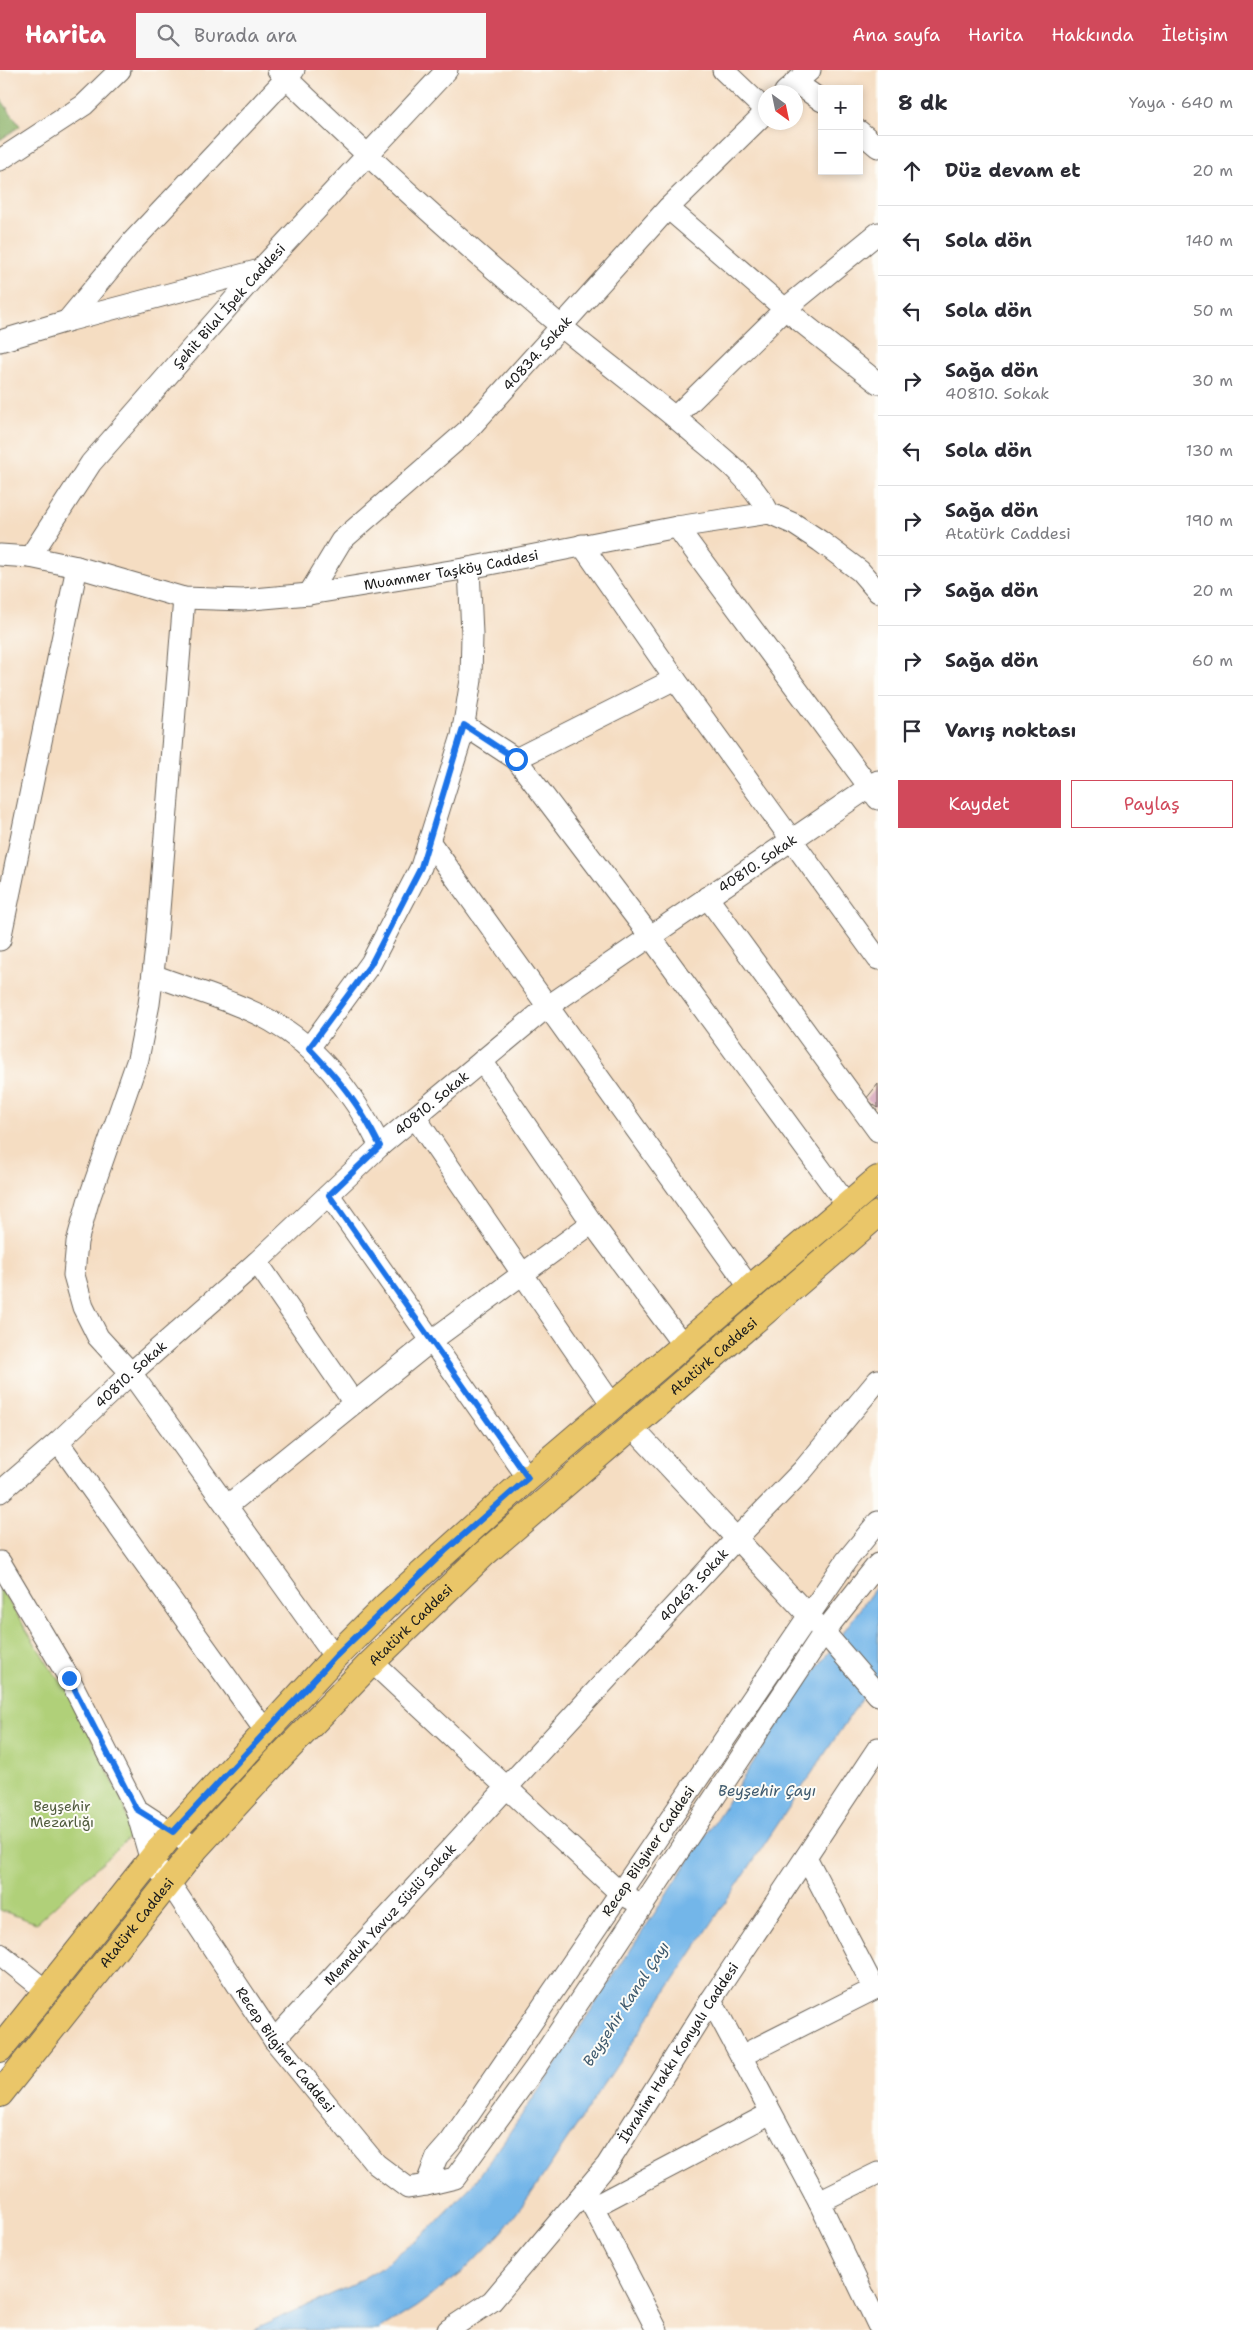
<!DOCTYPE html>
<html lang="tr">
<head>
<meta charset="utf-8">
<style>
	:root { --surface:#fff; --page:#f7f7f7; --text:#2b2b33; --muted:#7c7c81; --line:#e1e1e2; --accent:#d1495b }
	body { margin:0; font-family:"Shantell Sans",sans-serif; background:var(--page); color:var(--text) }
	.controls { position:absolute; right:15px; top:15px; display:grid; overflow:hidden; border-radius:0px; box-shadow:0 2px 8px #0003 }
	.controls button { width:45px; height:45px; display:grid; place-items:center; padding:0; border:0; border-bottom:1px solid var(--line); background:var(--surface); color:var(--text); font:25px sans-serif }
	.compass { position:absolute; left:758px; top:15px; width:45px; height:45px; border-radius:50%; background:var(--surface); box-shadow:0 2px 8px #0003; rotate:147deg }
	.stop { position:absolute; width:15px; height:15px; margin:-11px; border:4px solid #1a73e8; border-radius:50%; background:#fff }
	.stop.end { background:#1a73e8; border-color:#fff; box-shadow:0 1px 5px #0008 }
	.list { margin:0; padding:0; list-style:none }
	h2 { display:flex; justify-content:space-between; align-items:center; height:65px; margin:0; padding:0 20px; font-size:21px }
	h2 small { font-size:16px; font-weight:400; color:var(--muted) }
	.list li { display:grid; grid-template-columns:32px 1fr auto; gap:15px; align-items:center; box-sizing:border-box; height:70px; padding:0 20px; border-top:1px solid var(--line) }
	.list b { display:block; font-size:19px; white-space:nowrap }
	.list p { margin:0; font-size:16px; white-space:nowrap; color:var(--muted) }
	.list em { font-size:16px; font-style:normal; color:var(--muted) }
	.actions { display:flex; gap:10px; padding:15px 20px }
	.actions a { flex:1; padding:11px 0; border:1px solid var(--accent); border-radius:0px; text-align:center; font-size:18px; color:var(--accent) }
	.actions .main { background:var(--accent); color:#fff }
	.icon { flex:none; width:28px; height:28px; fill:none; stroke:currentColor; stroke-width:2; stroke-linecap:round; stroke-linejoin:round }
	.map { position:relative; flex:none; width:878px; height:2260px; overflow:hidden }
	header { display:flex; align-items:center; gap:30px; box-sizing:border-box; height:70px; padding:0 25px; background:var(--accent); color:#fff }
	header strong { font-size:24px }
	nav { display:flex; gap:28px; margin-inline-start:auto; font-size:18px }
	.search { width:350px; height:45px; background:var(--page); display:flex; align-items:center; gap:12px; box-sizing:border-box; padding:0 18px; border-radius:0px; color:var(--muted); font-size:19px }
	main { display:flex }
	aside { flex:1; background:var(--surface) }
	.map>svg:first-child { display:block }
</style>
</head>
<body>
<header>
<strong>Harita</strong>
<div class="search"><svg class="icon" aria-label="search" viewBox="0 0 24 24"><circle cx="10" cy="10" r="6"/><path d="M15 15l6 6"/></svg>Burada ara</div>
<nav><a>Ana sayfa</a><a>Harita</a><a>Hakkında</a><a>İletişim</a></nav>
</header>
<main>
<div class="map">
<svg width="878" height="2260" viewBox="0 0 878 2260">
	<rect width="100%" height="100%" fill="#fdfcf7"/>
	<filter id="ink" filterUnits="userSpaceOnUse"><feTurbulence type="fractalNoise" baseFrequency=".02" numOctaves="2"/><feDisplacementMap in="SourceGraphic" scale="10" xChannelSelector="R" yChannelSelector="G"/><feConvolveMatrix kernelMatrix="1 2 1 2 8 2 1 2 1" color-interpolation-filters="sRGB"/></filter>
	<filter id="wash" filterUnits="userSpaceOnUse"><feTurbulence type="fractalNoise" baseFrequency=".0096" numOctaves="4" result="noise"/><feDisplacementMap in="SourceGraphic" scale="20" xChannelSelector="R" yChannelSelector="G"/><feGaussianBlur stdDeviation="1.12" result="paint"/><feColorMatrix in="noise" values="0 0 0 0 0 0 0 0 0 0 0 0 0 0 0 0 0 1.4 0 .05"/><feComposite in="paint" operator="in"/></filter>
	<g filter="url(#wash)">
		<rect width="100%" height="100%" fill="#f5ddc2"/>
		<!-- green -->
		<path fill="#b0d079" stroke="#66764a" d="M0 1518 51 1599 70 1623 124 1735 131 1766 36 1853 0 1840Z"/>
		<!-- forest -->
		<path fill="#8cb269" stroke="#546742" d="M0 28 20 56 0 70Z"/>
		<!-- water -->
		<path fill="#73b6e9" stroke="#486982" d="M878 1514V1604L531 2124 502 2162 462 2203 416 2237 379 2260H253L352 2215 380 2198 431 2158 475 2112 537 2023 792 1633Z"/>
		<g id="blocks">
			<!-- building -->
			<path fill="#d095b1" d="M878 1014V1038L866 1029Z"/>
		</g>
	</g>
	<g filter="url(#ink)">
		<use href="#blocks" fill-opacity="0" stroke="#686056" stroke-width="1"/>
		<g fill="none" stroke-linecap="round" stroke-linejoin="round">
			<!-- minor casing -->
			<g stroke="#686056" stroke-width="23">
				<g id="minor">
					<path d="M278 0C370 89 464 175 562 257 608 295 656 330 700 369 727 391 753 412 769 443"/>
					<path d="M723 0 766 41"/>
					<path d="M795 12 822 31"/>
					<path d="M785 22 810 0"/>
					<path d="M859 61 878 77"/>
					<path d="M0 90 84 35 120 0"/>
					<path d="M668 138 785 239 878 313"/>
					<path d="M67 251 133 171 294 0"/>
					<path d="M0 271 67 251 260 200"/>
					<path d="M675 347 785 239 878 163"/>
					<path d="M677 457 878 729"/>
					<path d="M582 475 675 609 878 889"/>
					<path id="s1" d="M0 485 30 487 77 497 184 528 243 530 309 524 469 498 677 457 769 443 794 454 820 471 860 501 878 522"/>
					<path id="s2" d="M30 487 91 393 260 200 447 0"/>
					<path id="s3" d="M309 524 341 471 467 361 668 138 766 42"/>
					<path d="M184 528 156 878 149 934 138 989 88 1132 77 1172 74 1205 83 1237 98 1267 131 1303 335 1587"/>
					<path d="M464 655 516 689 650 866 847 1135"/>
					<path d="M516 689 675 609"/>
					<path d="M429 771 750 1218"/>
					<path d="M707 827 878 1061"/>
					<path d="M0 870 77 497"/>
					<path d="M153 905C192 920 235 931 271 951 321 979 355 1026 380 1076"/>
					<path d="M309 978 371 893 421 797 462 666 471 610 472 564 469 498"/>
					<path d="M482 991 592 1153 683 1275"/>
					<path d="M415 1047 613 1336"/>
					<path d="M329 1125 528 1408"/>
					<path d="M257 1192 354 1333"/>
					<path d="M632 1357 824 1562 878 1625"/>
					<path d="M58 1372 266 1662"/>
					<path id="s4" d="M0 1422 58 1372 131 1303 257 1192 380 1076 547 937 878 711"/>
					<path d="M227 1436 431 1271 592 1153"/>
					<path d="M878 1452 846 1491 451 2071 437 2087 426 2115 455 2108 535 1998 824 1562 878 1494"/>
					<path id="s5" d="M0 1492 69 1608 136 1739 151 1791 169 1812 274 1970 376 2094 408 2118 426 2115"/>
					<path d="M372 1592 620 1823 633 1830"/>
					<path d="M136 1739 196 1778"/>
					<path d="M806 1787 874 1918"/>
					<path d="M0 1884 46 1921"/>
					<path d="M711 1930 819 2132 878 2255"/>
					<path id="s6" d="M274 1970 736 1469 803 1400 878 1310"/>
					<path d="M741 1986 878 1917"/>
					<path d="M587 2125 657 2260"/>
					<path d="M819 2132 878 2103"/>
					<path d="M593 2137 771 2043"/>
					<path id="s7" d="M448 2260 492 2231 607 2095 711 1930 878 1678"/>
				</g>
			</g>
			<!-- major casing -->
			<g stroke="#686056" stroke-width="28">
				<g id="major">
					<path d="M0 1979 173 1762 335 1587 387 1535 528 1408 878 1109"/>
					<path id="s8" d="M0 2024 196 1778 279 1688 372 1592 484 1484 878 1144"/>
				</g>
			</g>
			<!-- minor -->
			<use href="#minor" stroke="#fff" stroke-width="21"/>
			<!-- major -->
			<use href="#major" stroke="#eac669" stroke-width="26"/>
		</g>
	</g>
	<g fill="none" stroke-linecap="round" stroke-linejoin="round" filter="url(#ink)">
		<!-- route -->
		<path stroke="#1a73e8" stroke-width="6" d="M69 1608 136 1739 173 1762 335 1587 445 1481 528 1408 329 1125 380 1076C359 1034 341 1012 309 978L371 894 421 797 464 655 516 689"/>
	</g>
	<g text-anchor="middle" stroke-width="4" stroke-linejoin="round" paint-order="stroke">
		<!-- street labels -->
		<g font-size="14" fill="#1c1c1c" stroke="#fdfcf7">
			<text dy="5" stroke="none"><textPath href="#s2" startOffset="321">Şehit Bilal İpek Caddesi</textPath></text>
			<text dy="5" stroke="none"><textPath href="#s3" startOffset="334">40834. Sokak</textPath></text>
			<text dy="5" stroke="none"><textPath href="#s1" startOffset="459">Muammer Taşköy Caddesi</textPath></text>
			<text dy="5" stroke="none"><textPath href="#s4" startOffset="986">40810. Sokak</textPath></text>
			<text dy="5" stroke="none"><textPath href="#s4" startOffset="581">40810. Sokak</textPath></text>
			<text dy="5" stroke="none"><textPath href="#s8" startOffset="1029">Atatürk Caddesi</textPath></text>
			<text dy="5" stroke="none"><textPath href="#s4" startOffset="176">40810. Sokak</textPath></text>
			<text dy="5" stroke="none"><textPath href="#s6" startOffset="619">40467. Sokak</textPath></text>
			<text dy="5" stroke="none"><textPath href="#s8" startOffset="624">Atatürk Caddesi</textPath></text>
			<text transform="translate(648 1781) rotate(-56)" y="5">Recep Bilginer Caddesi</text>
			<text dy="5" stroke="none"><textPath href="#s6" startOffset="171">Memduh Yavuz Süslü Sokak</textPath></text>
			<text dy="5" stroke="none"><textPath href="#s8" startOffset="219">Atatürk Caddesi</textPath></text>
			<text dy="5" stroke="none"><textPath href="#s5" startOffset="568">Recep Bilginer Caddesi</textPath></text>
			<text dy="5" stroke="none"><textPath href="#s7" startOffset="364">İbrahim Hakkı Konyalı Caddesi</textPath></text>
		</g>
		<!-- park labels -->
		<g font-size="14" fill="#505b3d" stroke="#fdfcf7">
			<text x="62" y="1741">Beyşehir<tspan x="62" dy="16">Mezarlığı</tspan></text>
		</g>
		<!-- water labels -->
		<g font-size="15" font-style="italic" fill="#3f5a6e" stroke="#fdfcf7">
			<text x="767" y="1726">Beyşehir Çayı</text>
			<text transform="translate(626 1934) rotate(-57)" y="5">Beyşehir Kanal Çayı</text>
		</g>
	</g>
</svg>
<div class="controls">
<button>+</button>
<button>−</button>
</div>
<svg class="compass" viewBox="-18 -18 36 36"><path d="M0-13l5 13h-10z" fill="#e53935"/><path d="M0 13l5-13h-10z" fill="#7c7c81"/></svg>
<div class="stop" style="left:516px;top:689px"></div>
<div class="stop end" style="left:69px;top:1608px"></div>
</div>
<aside>
<h2>8 dk<small>Yaya · 640 m</small></h2>
<ul class="list">
<li><svg class="icon" aria-label="ahead" viewBox="0 0 24 24"><path d="M12 20V5M6 11l6-6 6 6"/></svg><div><b>Düz devam et</b></div><em>20 m</em></li>
<li><svg class="icon" aria-label="left" viewBox="0 0 24 24"><path d="M17 20v-9H6M10 6l-5 5 5 5"/></svg><div><b>Sola dön</b></div><em>140 m</em></li>
<li><svg class="icon" aria-label="left" viewBox="0 0 24 24"><path d="M17 20v-9H6M10 6l-5 5 5 5"/></svg><div><b>Sola dön</b></div><em>50 m</em></li>
<li><svg class="icon" aria-label="right" viewBox="0 0 24 24"><path d="M7 20v-9h11M14 6l5 5-5 5"/></svg><div><b>Sağa dön</b><p>40810. Sokak</p></div><em>30 m</em></li>
<li><svg class="icon" aria-label="left" viewBox="0 0 24 24"><path d="M17 20v-9H6M10 6l-5 5 5 5"/></svg><div><b>Sola dön</b></div><em>130 m</em></li>
<li><svg class="icon" aria-label="right" viewBox="0 0 24 24"><path d="M7 20v-9h11M14 6l5 5-5 5"/></svg><div><b>Sağa dön</b><p>Atatürk Caddesi</p></div><em>190 m</em></li>
<li><svg class="icon" aria-label="right" viewBox="0 0 24 24"><path d="M7 20v-9h11M14 6l5 5-5 5"/></svg><div><b>Sağa dön</b></div><em>20 m</em></li>
<li><svg class="icon" aria-label="right" viewBox="0 0 24 24"><path d="M7 20v-9h11M14 6l5 5-5 5"/></svg><div><b>Sağa dön</b></div><em>60 m</em></li>
<li><svg class="icon" aria-label="arrive" viewBox="0 0 24 24"><path d="M6 21V4h12l-3 4 3 4H6"/></svg><div><b>Varış noktası</b></div></li>
</ul>
<div class="actions"><a class="main">Kaydet</a><a>Paylaş</a></div>
</aside>
</main>
</body>
</html>
